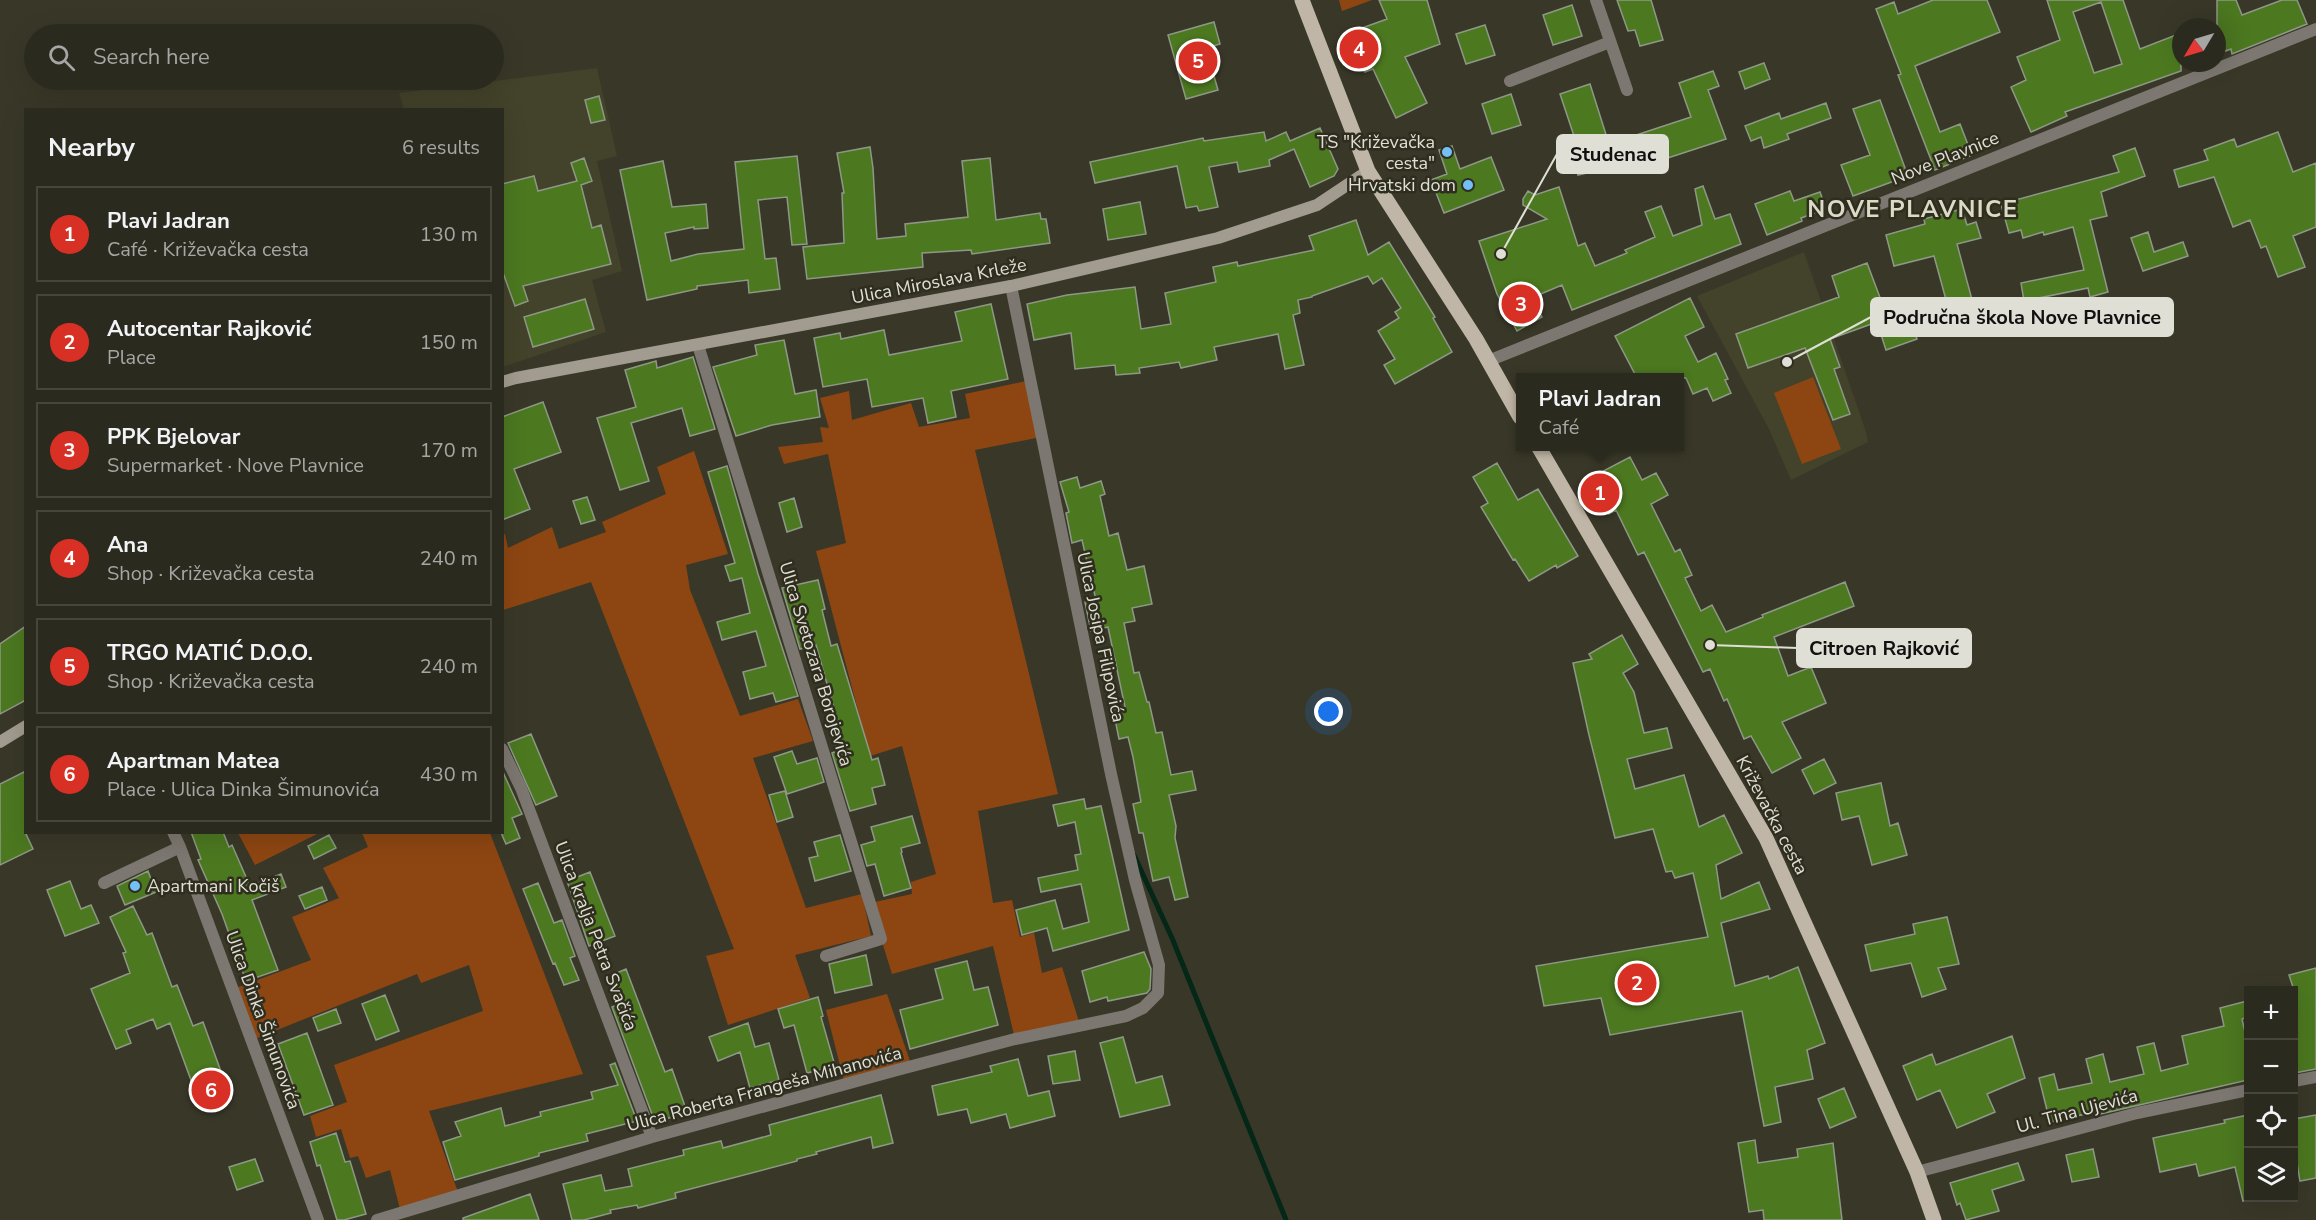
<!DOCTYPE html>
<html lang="en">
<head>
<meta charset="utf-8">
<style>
	:root { --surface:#2b2a1e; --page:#37362b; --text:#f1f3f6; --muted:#a6a7a4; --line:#47463c; --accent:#d93025 }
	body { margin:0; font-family:"Nunito Sans",sans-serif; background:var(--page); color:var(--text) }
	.controls { position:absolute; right:18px; bottom:18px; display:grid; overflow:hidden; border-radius:0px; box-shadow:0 6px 24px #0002 }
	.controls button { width:54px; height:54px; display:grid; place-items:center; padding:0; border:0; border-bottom:2px solid var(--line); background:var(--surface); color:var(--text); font:30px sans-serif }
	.compass { position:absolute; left:2172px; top:18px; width:54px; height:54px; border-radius:50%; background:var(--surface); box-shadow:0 6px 24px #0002; rotate:232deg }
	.you { position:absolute; left:1329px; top:712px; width:21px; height:21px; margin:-15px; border:4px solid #fff; border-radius:50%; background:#1a73e8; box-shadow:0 0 0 9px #1a73e833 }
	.badge { display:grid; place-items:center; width:39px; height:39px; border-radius:50%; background:var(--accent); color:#fff; font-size:20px; font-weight:700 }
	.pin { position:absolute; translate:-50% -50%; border:3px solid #fff; box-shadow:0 2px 6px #0006 }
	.popup { position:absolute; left:1516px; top:373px; width:168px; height:78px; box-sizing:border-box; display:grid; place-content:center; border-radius:0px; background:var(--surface); filter:drop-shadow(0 2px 4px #0005); font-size:20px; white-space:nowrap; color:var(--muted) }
	.popup b { font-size:22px; color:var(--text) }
	.popup::after { content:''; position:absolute; left:50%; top:100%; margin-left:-12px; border:12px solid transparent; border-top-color:var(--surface) }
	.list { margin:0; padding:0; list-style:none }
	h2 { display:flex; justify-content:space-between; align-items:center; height:78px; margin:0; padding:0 24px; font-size:26px }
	h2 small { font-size:20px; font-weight:400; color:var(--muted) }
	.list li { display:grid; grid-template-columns:39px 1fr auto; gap:18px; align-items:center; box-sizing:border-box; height:96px; margin:0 12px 12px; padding:0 12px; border:2px solid var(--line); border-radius:0px }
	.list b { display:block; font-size:22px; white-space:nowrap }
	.list p { margin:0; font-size:20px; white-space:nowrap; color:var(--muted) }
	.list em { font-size:20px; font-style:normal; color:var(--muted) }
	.icon { flex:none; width:33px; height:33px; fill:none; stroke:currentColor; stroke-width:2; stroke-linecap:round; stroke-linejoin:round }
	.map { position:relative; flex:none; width:2316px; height:1220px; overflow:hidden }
	.search { position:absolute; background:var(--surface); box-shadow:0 6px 24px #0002; left:24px; top:24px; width:480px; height:66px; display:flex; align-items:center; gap:15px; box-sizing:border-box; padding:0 21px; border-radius:33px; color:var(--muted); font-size:22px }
	.panel { position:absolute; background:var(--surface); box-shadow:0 6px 24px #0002; left:24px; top:108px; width:480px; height:726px; border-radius:0px }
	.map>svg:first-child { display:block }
</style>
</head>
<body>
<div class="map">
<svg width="2316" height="1220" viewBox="0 0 2316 1220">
	<rect width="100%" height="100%" fill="#393828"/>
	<!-- built -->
	<path fill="#43422a" d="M597 68 617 156 597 161 622 271 592 280 606 332 503 367 502 110 404 109 399 93Z
		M1804 252 1865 429 1868 442 1791 480 1769 429 1697 296Z"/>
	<!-- green -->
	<path fill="#8d4612" d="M1339 0H1372L1342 11Z
		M1813 377 1841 449 1802 464 1774 393Z
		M1031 380 1041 437 975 450 1058 794 978 811 993 903 1012 900 1020 937 1034 933 1042 973 1062 967 1080 1025 1015 1039 993 946 892 974 870 903 912 894 911 882 936 874 902 746 870 756 816 551 846 543 828 454 784 464 778 447 823 442 820 427 829 428 820 398 849 391 852 420 911 403 919 427 970 418 965 394Z
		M694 451 728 554 686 565 690 590 740 716 798 699 813 741 753 758 806 908 862 894 871 936 795 955 810 998 728 1025 706 956 734 949 591 582 503 610V535L505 534 508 548 552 527 559 549 606 532 602 522 666 494 657 467Z
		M238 833H319L255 865Z
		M362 833H490L583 1074 429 1111 459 1195 401 1213 390 1170 366 1178 358 1156 350 1158 341 1129 316 1137 310 1116 347 1102 334 1065 483 1011 469 965 421 983 417 974 252 1040 233 989 311 960 292 917 339 898 323 868 368 847Z
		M887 994 912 1067 845 1085 826 1010Z"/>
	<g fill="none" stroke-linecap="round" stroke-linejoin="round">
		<!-- stream -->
		<path stroke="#042717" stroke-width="5" d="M1134 855 1172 938 1286 1220"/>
	</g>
	<!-- building -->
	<path fill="#4c7820" stroke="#8e9887" stroke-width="1.5" fill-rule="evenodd" d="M1379 0H1427L1440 44 1405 57 1427 103 1396 118 1373 69 1365 72 1351 32 1387 19Z
		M1617 0H1651L1663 40 1640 46 1635 30 1628 31Z
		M1933 0H1987L2000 32 1915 66 1940 132 1960 124 1972 155 1935 170 1898 75 1901 74 1876 9 1894 2 1898 14Z
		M2047 0H2123L2140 49 2181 33V71L2065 112 2067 116 2031 132 2011 87 2026 80 2017 57 2060 40ZM2101 2 2122 64 2094 73 2073 12Z
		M2217 0H2236L2242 15 2282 0H2297L2307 24 2232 54 2231 49 2217 54Z
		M1572 5 1582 36 1553 45 1543 15Z
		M1214 22 1220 44 1206 48 1218 90 1186 99 1168 35Z
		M1485 25 1495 55 1466 64 1456 34Z
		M1764 63 1770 79 1745 89 1739 72Z
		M1713 71 1719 86 1708 90 1726 139 1640 167 1638 161 1578 175 1570 144 1576 142 1560 94 1590 84 1609 144 1691 117 1679 83Z
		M1511 94 1521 125 1492 134 1482 104Z
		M599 96 605 120 591 123 585 100Z
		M1880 100 1908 176 1853 196 1841 165 1870 155 1853 109Z
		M1826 103 1831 118 1787 134 1789 139 1764 148 1761 137 1751 141 1745 126 1779 113 1781 119Z
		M1320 128 1338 169 1334 176 1310 187 1294 149 1269 160 1270 166 1239 172 1237 162 1209 167 1218 207 1199 211 1197 206 1186 208 1177 166 1095 183 1090 162 1203 138 1204 141 1264 132 1266 141 1286 132 1290 141Z
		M2278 132 2293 172 2316 163V227L2293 236 2305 267 2278 277 2266 246 2261 248 2250 220 2233 227 2214 177 2179 187 2174 170 2208 160 2204 150 2234 139 2237 147Z
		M1452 146 1460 169 1491 157 1504 190 1444 213 1431 180 1447 174 1439 150Z
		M870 147 873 168 877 239 906 236 905 224 968 217 962 161 990 158 996 220 1040 213 1041 219H1046L1050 243 972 254 971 250 922 253 923 267 807 279 803 247 844 243 842 193H844L837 153Z
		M2135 148 2145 176 2101 192 2107 216 2090 220 2108 292 2090 297 2088 288 2024 301 2021 283 2084 270 2073 227 2044 235 2043 232 2023 238 2021 230 2009 233 2001 204 2119 172 2113 156Z
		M797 156 807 244 792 245 787 197 758 200 765 259 776 258 780 289 749 293 748 280 697 286V289L647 300 620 170 663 161 672 207 706 204 708 228 694 229V227L665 233 671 261 698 254 744 249 735 162Z
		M584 158 592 181 581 185 592 228 601 225 611 264 523 286 528 301 515 306 502 270V184L534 176 538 191 577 181 571 163Z
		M1703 186 1715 219 1730 214 1741 244 1572 310 1562 285 1531 298 1542 317 1517 331 1497 294 1479 241 1547 219 1523 205V199L1528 191 1535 195 1559 187 1578 246 1585 243 1595 266 1627 253 1625 250 1655 237 1645 212 1661 206 1673 236 1702 225 1695 189Z
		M1790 191 1794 201 1820 192 1826 209 1801 218 1802 221 1767 235 1755 204Z
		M1140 202 1146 234 1108 240 1103 209Z
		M1962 209 1967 225 1976 222 1981 238 1957 244 1978 322 1954 329 1934 256 1894 266 1886 235 1925 224 1924 219Z
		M1356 220 1368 255 1389 242 1435 317 1433 318 1452 352 1395 384 1384 365 1395 359 1378 331 1399 318 1395 312 1401 308 1382 278 1373 284 1368 276 1312 296V297L1298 300 1300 313 1293 315 1304 365 1285 369 1278 334 1214 347 1217 360 1181 368 1179 362 1139 368 1140 373 1116 375 1115 365 1075 369 1071 333 1034 340 1027 304 1067 295 1135 287 1141 329 1171 324 1165 293 1216 282 1213 267 1237 262 1238 266 1314 250 1309 236Z
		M2148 232 2154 252 2183 242 2188 256 2143 271 2131 238Z
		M1867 263 1887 316 1907 310 1917 339 1886 350 1877 322 1830 339 1840 367 1834 369 1850 414 1833 420 1805 348 1748 368 1736 334 1839 297 1832 276Z
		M1690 298 1704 327 1685 336 1698 362 1716 353 1728 379 1725 380 1731 393 1713 401 1707 388 1693 394 1686 378H1637L1615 336Z
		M585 299 594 329 533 347 524 317Z
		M991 304 1008 379 951 391 956 417 928 423 923 398 872 407 867 379 823 387 814 338 840 333 841 339 884 330 889 355 962 341 955 312Z
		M784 340 795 394 816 390 820 417 772 425 736 436 713 367 757 355 755 345Z
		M693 357 715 429 690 436 682 408 631 423 649 481 620 490 597 418 636 407 625 370 656 361 657 368Z
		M543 402 561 452 514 469 530 509 502 520V417Z
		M1630 457 1642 480 1656 473 1668 495 1651 504 1675 552 1680 549 1692 575 1685 578 1701 611 1712 605 1726 632 1763 617 1762 615 1845 582 1854 606 1774 637 1788 676 1811 667 1826 703 1782 722 1801 758 1772 773 1751 736 1744 739 1727 699 1724 701 1710 669 1703 672 1644 552 1638 555 1616 510 1609 514 1590 478Z
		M1497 463 1518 500 1538 489 1578 556 1557 568 1556 565 1529 581 1515 559 1513 560 1481 507 1488 503 1473 477Z
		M727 466 758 574 798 696 776 702 773 693 750 699 743 672 766 666 756 631 722 640 717 622 750 613 742 578 730 581 725 566 735 563 708 472Z
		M1077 477 1080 488 1101 481 1105 494 1100 496 1109 536 1118 533 1127 570 1144 566 1152 604 1132 608 1135 621 1124 623 1134 673 1139 672 1147 702H1149L1156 733 1162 732 1171 775 1192 771 1196 790 1169 795 1176 826 1175 838 1188 897 1175 900 1169 877 1153 881 1143 833H1139L1133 804 1141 802 1133 757 1128 737 1119 739 1113 709 1125 707 1108 627 1091 631 1085 602 1096 600 1082 540 1072 543 1066 513 1069 512 1060 482Z
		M587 497 595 520 581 524 573 501Z
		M794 498 802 527 787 532 779 503Z
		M818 580 825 609 822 610 831 646 837 644 872 760 878 758 885 785 872 788 876 804 850 811 832 753 837 751 832 733 840 730 816 645 800 649 782 588Z
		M26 626V700L0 714V644Z
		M1622 635 1638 664 1623 673 1634 692 1644 733 1667 728 1672 748 1627 759 1635 789 1684 775 1699 827 1724 815 1742 853 1716 865 1721 899 1759 882 1770 909 1721 923 1735 986 1768 976 1769 979 1798 967 1825 1043 1807 1050 1813 1079 1775 1087 1781 1122 1764 1126 1742 1011 1610 1035 1601 998 1544 1006 1536 966 1708 937 1693 873 1675 878 1672 871 1666 872 1653 829 1615 838 1589 735 1573 663 1592 659 1589 654Z
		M531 734 557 796 536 805 508 743Z
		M792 751 797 764 817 758 824 782 787 794 774 757Z
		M1824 759 1836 783 1814 794 1802 770Z
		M502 770 522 814 512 818 520 838 506 844 502 835Z
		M26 771V834L33 849 0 865V784Z
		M1881 783 1890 826 1898 823 1907 855 1872 865 1859 816 1842 820 1836 793Z
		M785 791 793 817 777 822 769 795Z
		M1084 799 1086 809 1101 806 1129 930 1053 951 1047 928 1022 935 1016 910 1055 900 1063 929 1089 922 1081 884 1041 892 1038 878 1078 870 1075 855 1081 854 1075 822 1058 826 1053 805Z
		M912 816 920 843 901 848 902 852 901 853 911 888 884 896 875 864 867 866 861 845 875 841 871 827Z
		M191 832H223L229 847 232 845 250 886 281 874 286 887 252 900 278 970 246 981 222 914 198 860 201 859Z
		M329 835 336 848 314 859 308 846Z
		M840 835 851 871 815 881 809 858 818 856 814 842Z
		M148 871 156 892 125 905 117 886Z
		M590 872 615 936 589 946 567 881Z
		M70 881 81 909 91 905 99 923 65 936 47 890Z
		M538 883 554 923 562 920 575 956 570 958 579 980 564 985 555 963 553 964 523 889Z
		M322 887 327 900 305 909 299 896Z
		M133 906 147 935 152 933 172 987 177 985 193 1026 203 1022 231 1099 202 1110 170 1023 157 1029 153 1019 126 1030 131 1043 116 1049 91 989 130 973 123 953 126 952 110 917Z
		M1947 917 1959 964 1938 968 1946 989 1922 997 1911 963 1871 971 1865 945 1915 934 1913 924Z
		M1144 952 1151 969 1150 989 1147 993 1108 1001 1107 997 1090 1002 1082 971Z
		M866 955 872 985 835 993 829 964Z
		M967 961 974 990 988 987 998 1025 910 1049 900 1010 943 999 935 969Z
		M2316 968V1069L2294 1073V990L2289 975Z
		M626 969 665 1072 672 1069 687 1112 657 1122 655 1117H653L612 1007 623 1003 612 975Z
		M385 995 399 1031 376 1040 362 1004Z
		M818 997 823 1016 821 1017 835 1066 807 1073 794 1025 784 1028 778 1009Z
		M2247 1001 2248 1017 2242 1019 2248 1045V1080L2100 1114 2099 1111 2050 1122 2039 1078 2054 1074 2058 1090 2092 1083 2086 1059 2103 1054 2110 1082 2144 1074 2137 1047 2154 1043 2161 1071 2188 1064 2182 1036 2224 1026 2220 1008Z
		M336 1009 341 1023 318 1031 313 1018Z
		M748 1023 755 1047 769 1043 779 1080 750 1088 740 1052 718 1061 709 1037Z
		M307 1033 333 1105 304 1115 278 1044Z
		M2012 1036 2025 1078 1987 1094 1995 1112 1957 1128 1940 1090 1917 1100 1903 1066 1932 1054 1936 1065Z
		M1123 1037 1136 1083 1162 1076 1170 1105 1120 1117 1100 1043Z
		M1075 1051 1080 1080 1053 1084 1048 1056Z
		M1018 1059 1028 1096 1049 1091 1055 1116 1010 1128 1006 1114 971 1123 967 1109 938 1115 932 1086 992 1072 990 1066Z
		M615 1063 637 1121 586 1134 588 1141 539 1153V1156L455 1180 443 1142 461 1136 455 1122 501 1108 505 1126 541 1116 540 1112 593 1099 591 1092 618 1085 610 1065Z
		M1844 1088 1856 1117 1830 1128 1818 1099Z
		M881 1095 893 1143 873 1148 871 1137 816 1152 817 1154 797 1159V1161L675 1193 676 1198 638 1208 637 1205 610 1210 611 1213 584 1220H572L563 1184 601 1175 605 1191 632 1186 628 1169 684 1155 683 1150 721 1141 723 1148 771 1135 769 1125Z
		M2248 1115V1200L2243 1201 2235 1167 2199 1176 2196 1164 2160 1172 2153 1138 2225 1123 2224 1120Z
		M2316 1115V1178L2300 1181 2294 1145V1119Z
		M336 1133 345 1162 350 1161 366 1214 344 1220H337L320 1165 317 1166 310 1142Z
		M1755 1140 1758 1163 1798 1157 1797 1149 1833 1143 1842 1220H1764L1763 1210 1749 1212 1738 1143Z
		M2093 1149 2099 1177 2072 1182 2066 1155Z
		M255 1159 263 1181 237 1190 229 1167Z
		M2018 1163 2024 1180 1992 1190 1999 1211 1966 1220 1960 1203 1957 1205 1950 1183Z
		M530 1194 539 1220H463V1218Z"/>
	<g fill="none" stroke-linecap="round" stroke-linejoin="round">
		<!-- minor -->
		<path stroke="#7c7770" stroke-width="12" d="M1596 0 1627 90
			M1510 81 1610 42
			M698 345 881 939 826 956
			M502 749 521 788 652 1137
			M173 832 180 847 318 1220
			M104 883 180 847
			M2294 1081 2316 1077
			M1917 1172 2137 1113 2248 1090
			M377 1220 652 1137 897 1070 1015 1039 1126 1016 1143 1008 1158 993 1159 965 1135 880 1111 774 1011 286"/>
		<!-- tertiary -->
		<path stroke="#7c7770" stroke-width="12" d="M1488 361 2316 29"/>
		<!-- secondary -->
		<path stroke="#a29b8f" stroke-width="12" d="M502 382 516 378 1011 286 1218 238 1317 205 1368 171
			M0 742 26 726"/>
		<!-- primary -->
		<path stroke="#c0b6a7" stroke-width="15" d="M1302 0 1368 171 1476 339 1520 417
			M1538 446 1766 838 1917 1172 1934 1220"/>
	</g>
	<!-- markers -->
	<g fill="#74c0f6" stroke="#2f2e1e" stroke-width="2">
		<circle cx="1447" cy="152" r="6"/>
		<circle cx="1468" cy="185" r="6"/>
		<circle cx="135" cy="886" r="6"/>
	</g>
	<g text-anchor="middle" stroke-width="5" stroke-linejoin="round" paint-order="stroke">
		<!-- poi labels -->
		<g font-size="18" fill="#e0dfd5" stroke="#2f2e1e" text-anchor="end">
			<text x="1435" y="148">TS "Križevačka<tspan x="1435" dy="21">cesta"</tspan></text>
			<text x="1456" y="191">Hrvatski dom</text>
			<text x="147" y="892" text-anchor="start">Apartmani Kočiš</text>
		</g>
		<!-- street labels -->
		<g font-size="18" fill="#e0dfd5" stroke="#2f2e1e">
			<text transform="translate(1945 158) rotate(-22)" y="6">Nove Plavnice</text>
			<text transform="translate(939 281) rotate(-11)" y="6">Ulica Miroslava Krleže</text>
			<text transform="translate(1101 637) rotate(78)" y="6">Ulica Josipa Filipovića</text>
			<text transform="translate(816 664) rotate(73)" y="6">Ulica Svetozara Borojevića</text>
			<text transform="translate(1772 815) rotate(62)" y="6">Križevačka cesta</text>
			<text transform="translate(596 936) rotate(69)" y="6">Ulica kralja Petra Svačića</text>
			<text transform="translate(263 1020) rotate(70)" y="6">Ulica Dinka Šimunovića</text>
			<text transform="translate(764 1089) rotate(-15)" y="6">Ulica Roberta Frangeša Mihanovića</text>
			<text transform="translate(2077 1111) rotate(-15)" y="6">Ul. Tina Ujevića</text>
		</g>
		<!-- district labels -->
		<g font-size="24" font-weight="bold" letter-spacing="1.5" fill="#dbdac6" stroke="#2f2e1e">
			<text x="1913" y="217">NOVE PLAVNICE</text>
		</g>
	</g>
	<!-- callouts -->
	<path fill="none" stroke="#e0dfd5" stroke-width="2" d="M1501 254L1557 154M1787 362L1871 317M1710 645L1797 648"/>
	<g fill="#e0dfd5" stroke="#2f2e1e" stroke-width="2">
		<circle cx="1501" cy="254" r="6"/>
		<circle cx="1787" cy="362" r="6"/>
		<circle cx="1710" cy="645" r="6"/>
	</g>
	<g fill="#e0dfd5" stroke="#e0dfd5" stroke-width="2">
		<rect x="1557" y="135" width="111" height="38" rx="6"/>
		<rect x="1871" y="298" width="302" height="38" rx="6"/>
		<rect x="1797" y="629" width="174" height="38" rx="6"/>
	</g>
	<g font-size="20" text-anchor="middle" font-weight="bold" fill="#111">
		<text x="1613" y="161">Studenac</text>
		<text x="2022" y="324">Područna škola Nove Plavnice</text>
		<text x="1884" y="655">Citroen Rajković</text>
	</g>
</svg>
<div class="controls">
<button>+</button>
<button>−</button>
<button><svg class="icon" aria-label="locate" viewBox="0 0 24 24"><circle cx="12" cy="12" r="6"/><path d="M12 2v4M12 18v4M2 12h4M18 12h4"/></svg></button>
<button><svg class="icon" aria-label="layers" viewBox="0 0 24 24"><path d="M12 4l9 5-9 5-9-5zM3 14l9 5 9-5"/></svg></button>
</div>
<svg class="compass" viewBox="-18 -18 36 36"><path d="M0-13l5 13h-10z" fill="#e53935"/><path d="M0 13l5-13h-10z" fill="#a6a7a4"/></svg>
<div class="you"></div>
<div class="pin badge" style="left:1600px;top:493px">1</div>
<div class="popup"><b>Plavi Jadran</b>Café</div>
<div class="pin badge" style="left:1637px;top:983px">2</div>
<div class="pin badge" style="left:1521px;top:304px">3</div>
<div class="pin badge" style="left:1359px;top:49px">4</div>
<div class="pin badge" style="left:1198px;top:61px">5</div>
<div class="pin badge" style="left:211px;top:1090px">6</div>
<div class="search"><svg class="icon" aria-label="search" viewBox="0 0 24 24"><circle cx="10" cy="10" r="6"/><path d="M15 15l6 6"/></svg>Search here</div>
<section class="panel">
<h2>Nearby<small>6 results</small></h2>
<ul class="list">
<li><span class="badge">1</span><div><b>Plavi Jadran</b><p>Café · Križevačka cesta</p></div><em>130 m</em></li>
<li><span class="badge">2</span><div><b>Autocentar Rajković</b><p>Place</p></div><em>150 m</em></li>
<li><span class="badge">3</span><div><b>PPK Bjelovar</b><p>Supermarket · Nove Plavnice</p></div><em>170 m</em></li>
<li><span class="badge">4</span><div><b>Ana</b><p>Shop · Križevačka cesta</p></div><em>240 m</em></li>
<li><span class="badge">5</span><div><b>TRGO MATIĆ D.O.O.</b><p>Shop · Križevačka cesta</p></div><em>240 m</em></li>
<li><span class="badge">6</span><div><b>Apartman Matea</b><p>Place · Ulica Dinka Šimunovića</p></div><em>430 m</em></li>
</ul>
</section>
</div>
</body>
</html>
